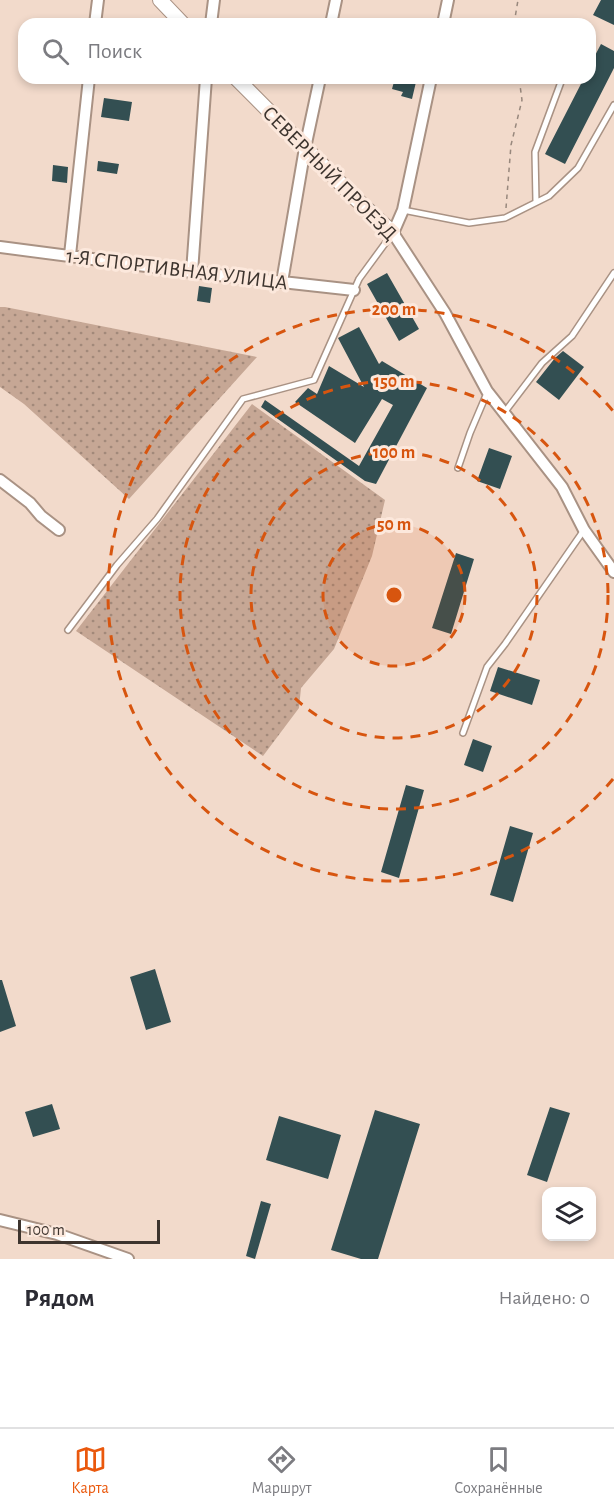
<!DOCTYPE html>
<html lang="ru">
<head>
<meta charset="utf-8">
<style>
	:root { --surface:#fff; --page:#f2f2f3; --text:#2b2b33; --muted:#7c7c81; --line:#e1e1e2; --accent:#ea580c }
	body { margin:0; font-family:"Alegreya Sans",sans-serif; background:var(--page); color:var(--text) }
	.controls { position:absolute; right:18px; bottom:18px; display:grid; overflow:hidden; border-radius:12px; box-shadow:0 3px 9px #0003 }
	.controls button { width:54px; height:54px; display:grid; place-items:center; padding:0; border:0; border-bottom:2px solid var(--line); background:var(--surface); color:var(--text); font:30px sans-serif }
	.scale { position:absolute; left:18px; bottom:15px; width:142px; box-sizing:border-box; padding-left:6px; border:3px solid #3d342e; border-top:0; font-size:16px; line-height:21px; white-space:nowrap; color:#3d342e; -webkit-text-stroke:4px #fce8dc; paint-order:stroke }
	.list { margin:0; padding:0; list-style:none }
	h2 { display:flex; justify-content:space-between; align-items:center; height:78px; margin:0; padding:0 24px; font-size:26px }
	h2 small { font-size:20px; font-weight:400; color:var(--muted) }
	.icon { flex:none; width:33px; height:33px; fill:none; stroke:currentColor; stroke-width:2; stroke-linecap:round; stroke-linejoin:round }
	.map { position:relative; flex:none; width:614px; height:1259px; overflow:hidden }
	.search { position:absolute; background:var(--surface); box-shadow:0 3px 9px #0003; left:18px; right:18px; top:18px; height:66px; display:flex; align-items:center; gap:15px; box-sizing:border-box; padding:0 21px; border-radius:18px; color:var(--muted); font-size:22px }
	.sheet { height:168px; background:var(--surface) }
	nav { display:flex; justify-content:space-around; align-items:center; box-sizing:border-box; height:84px; border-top:2px solid var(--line); background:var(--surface); font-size:16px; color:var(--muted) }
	nav a { display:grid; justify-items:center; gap:3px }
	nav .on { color:var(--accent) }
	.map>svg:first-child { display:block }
</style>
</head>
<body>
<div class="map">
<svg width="614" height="1259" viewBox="0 0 614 1259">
	<defs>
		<pattern id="garden-dots" width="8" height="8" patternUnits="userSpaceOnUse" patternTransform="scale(1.5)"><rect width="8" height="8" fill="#c6a795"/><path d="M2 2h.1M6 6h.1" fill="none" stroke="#a2897a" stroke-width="1.8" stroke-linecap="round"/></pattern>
	</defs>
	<rect width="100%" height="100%" fill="#f2dacb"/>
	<!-- garden -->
	<path fill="url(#garden-dots)" d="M0 307H5L257 357 129 499 24 404 0 387Z
		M252 404 385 500 372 556 334 649 301 688 299 708 263 756 76 631Z"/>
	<!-- building -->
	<path fill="#334f52" d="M601 0H614V25L593 15Z
		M601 44 614 51V68L565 164 545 154 584 78H590V65Z
		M395 78 416 82 412 99 401 96 403 92 392 89Z
		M104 98 132 102 129 121 101 117Z
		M98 161 119 164 117 174 97 171Z
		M53 165 68 167 67 183 52 181Z
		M387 273 419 329 399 341 367 284Z
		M199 286 212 288 210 303 197 301Z
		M359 327 379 364 382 361 427 388 376 484 365 481 261 407 265 400 359 466 393 405 382 399 355 443 295 402 308 388 317 394 329 366 364 387 338 338Z
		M563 351 584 367 559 400 536 382 555 358Z
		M489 448 512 456 500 489 477 481Z
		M456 553 474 559 451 634 432 628Z
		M498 667 540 680 532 705 490 691Z
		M473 739 492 746 483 772 464 765Z
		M406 785 424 790 399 878 381 872Z
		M510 826 533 833 513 902 490 895Z
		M155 969 171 1022 146 1030 130 977Z
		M0 980H2L16 1026 0 1032Z
		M52 1104 60 1129 33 1137 25 1112Z
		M550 1107 570 1113 547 1182 527 1175Z
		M375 1110 420 1124 378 1259H361L331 1250Z
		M279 1116 341 1135 328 1179 266 1160Z
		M261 1201 271 1204 255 1259 246 1256Z"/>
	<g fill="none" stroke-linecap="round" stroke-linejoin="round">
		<!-- service casing -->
		<g stroke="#a99284" stroke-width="8">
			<path id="service" d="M536 202 535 152 561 82
				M403 210 469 223 505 218 549 196 578 168 614 105
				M504 413 542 363 572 336 614 273
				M458 468 470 433 487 393
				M68 630 117 565 157 519 243 399 314 380 359 279 392 234
				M463 733 487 667 505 644 584 530"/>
		</g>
		<!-- minor casing -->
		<g stroke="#a99284" stroke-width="14">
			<path id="minor" d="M95 24 98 0
				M211 24 214 0
				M331 24 336 0
				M443 24 448 0
				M431 78 403 210 393 233 445 313 487 391 562 487 584 530 614 572
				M0 247 192 272 354 290
				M70 255 89 78
				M192 272 206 78
				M282 282 305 148 320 78
				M0 480 30 503 41 516 59 530
				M0 1220 57 1234 128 1259"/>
		</g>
		<!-- tertiary casing -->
		<g stroke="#a99284" stroke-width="16">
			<path id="tertiary" d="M160 0 183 24
				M236 78 355 198 393 233"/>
		</g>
		<!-- path -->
		<path stroke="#98887d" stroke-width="1.5" stroke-dasharray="4.5 4.5" stroke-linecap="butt" d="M514 24 518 0
			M506 208 511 145 522 100 519 78"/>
		<!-- service -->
		<use href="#service" stroke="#fff" stroke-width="5"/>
		<!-- minor -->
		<use href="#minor" stroke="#fff" stroke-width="10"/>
		<!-- tertiary -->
		<use href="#tertiary" stroke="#fff" stroke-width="14"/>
	</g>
	<!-- distance rings -->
	<circle cx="394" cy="595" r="71" fill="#d7550f" fill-opacity=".12"/>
	<g fill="none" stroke="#d7550f" stroke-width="3" stroke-dasharray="10 8">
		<circle cx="394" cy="595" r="71"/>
		<circle cx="394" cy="595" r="143"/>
		<circle cx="394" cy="595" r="214"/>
		<path d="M613 779A286 286 0 1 1 613 411"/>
	</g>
	<g text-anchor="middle" stroke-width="6" stroke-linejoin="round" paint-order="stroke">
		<!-- street labels -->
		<g font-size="21" fill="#3d342e" stroke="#fce8dc">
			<text transform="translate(330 173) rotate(45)" y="7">СЕВЕРНЫЙ ПРОЕЗД</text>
			<text transform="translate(177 269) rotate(7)" y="7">1-Я СПОРТИВНАЯ УЛИЦА</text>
		</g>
	</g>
	<circle cx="394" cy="595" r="9" fill="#d7550f" stroke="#fce8dc" stroke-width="3"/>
	<g font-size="18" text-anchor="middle" font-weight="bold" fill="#d7550f" stroke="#fce8dc" stroke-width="6" stroke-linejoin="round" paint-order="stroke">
		<text x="394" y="315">200 m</text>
		<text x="394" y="387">150 m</text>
		<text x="394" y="458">100 m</text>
		<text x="394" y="530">50 m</text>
	</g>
</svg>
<div class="controls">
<button><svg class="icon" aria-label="layers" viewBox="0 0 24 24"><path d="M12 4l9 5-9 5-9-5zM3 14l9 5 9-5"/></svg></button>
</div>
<div class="scale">100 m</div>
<div class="search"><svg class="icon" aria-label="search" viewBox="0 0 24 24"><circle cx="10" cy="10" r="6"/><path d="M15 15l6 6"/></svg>Поиск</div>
</div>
<section class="sheet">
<h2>Рядом<small>Найдено: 0</small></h2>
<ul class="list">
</ul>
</section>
<nav>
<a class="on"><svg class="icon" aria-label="map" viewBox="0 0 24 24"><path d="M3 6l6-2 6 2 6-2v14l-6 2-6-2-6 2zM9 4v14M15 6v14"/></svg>Карта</a>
<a><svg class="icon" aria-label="directions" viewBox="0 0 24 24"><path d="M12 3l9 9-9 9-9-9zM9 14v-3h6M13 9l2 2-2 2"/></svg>Маршрут</a>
<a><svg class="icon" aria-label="saved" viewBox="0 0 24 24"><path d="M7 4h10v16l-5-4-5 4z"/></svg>Сохранённые</a>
</nav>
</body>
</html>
